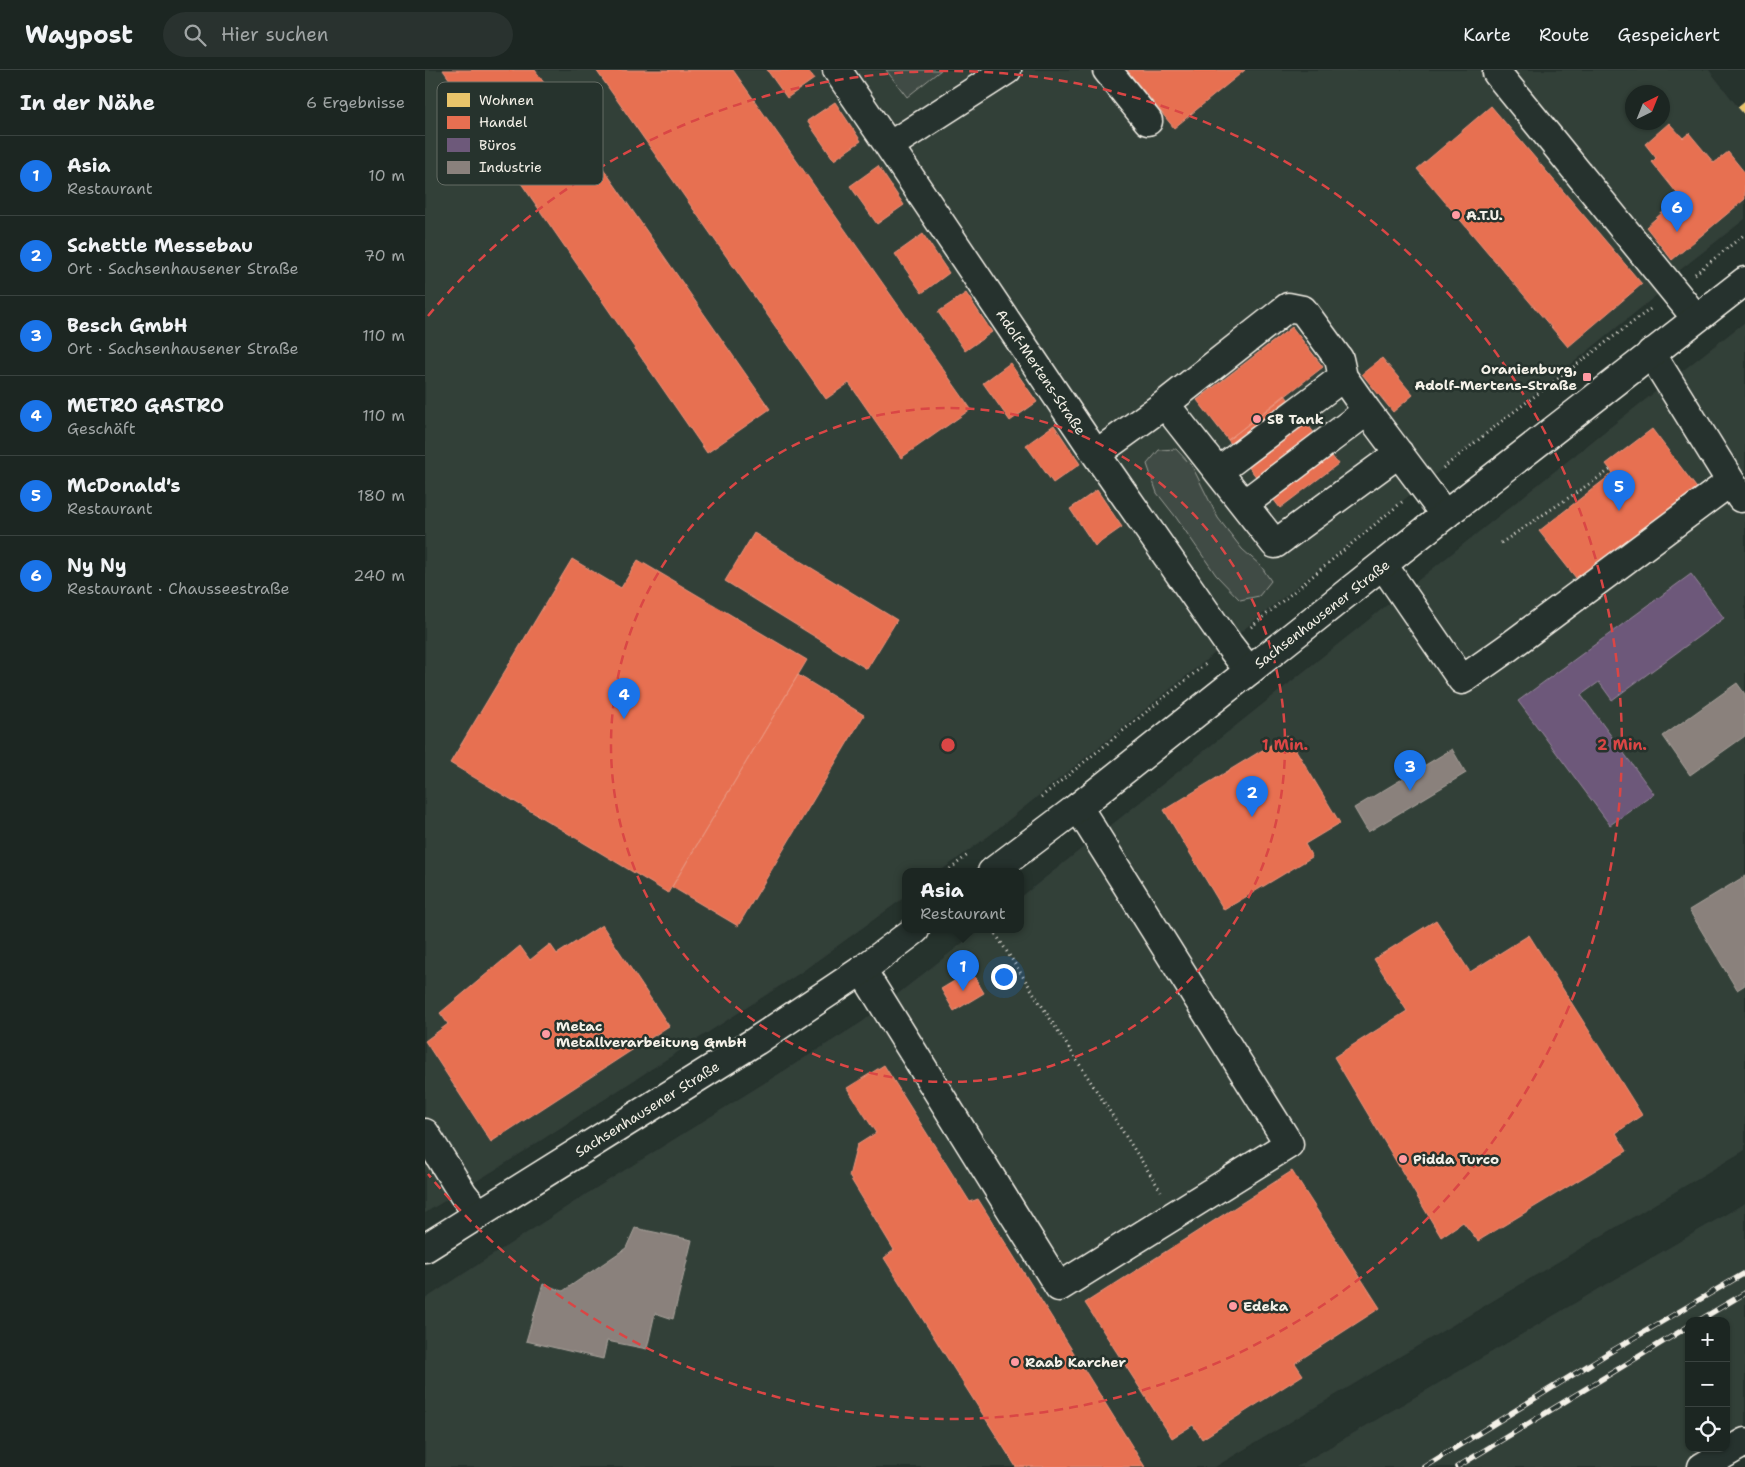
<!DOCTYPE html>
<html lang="de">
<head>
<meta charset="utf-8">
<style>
	:root { --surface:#1c2622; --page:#29322f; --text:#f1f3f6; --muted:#a0a5a5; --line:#3a4340; --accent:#1a73e8 }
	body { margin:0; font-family:"Shantell Sans",sans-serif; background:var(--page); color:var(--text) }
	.controls { position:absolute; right:15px; bottom:15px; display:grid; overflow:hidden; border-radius:10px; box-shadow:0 1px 4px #0004 }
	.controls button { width:45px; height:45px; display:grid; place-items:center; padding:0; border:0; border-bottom:1px solid var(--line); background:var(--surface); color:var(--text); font:25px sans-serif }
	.compass { position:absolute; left:1200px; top:15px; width:45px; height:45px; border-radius:50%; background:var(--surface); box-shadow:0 1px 4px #0004; rotate:43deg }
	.you { position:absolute; left:578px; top:906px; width:18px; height:18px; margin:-12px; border:4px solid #fff; border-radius:50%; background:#1a73e8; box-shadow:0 0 0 8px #1a73e833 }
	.badge { display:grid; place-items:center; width:32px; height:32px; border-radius:50%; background:var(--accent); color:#fff; font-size:16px; font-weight:700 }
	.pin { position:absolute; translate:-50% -41px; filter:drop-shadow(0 1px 2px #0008) }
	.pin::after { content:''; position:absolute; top:26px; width:18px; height:15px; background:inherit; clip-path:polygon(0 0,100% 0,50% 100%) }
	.popup { position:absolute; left:477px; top:798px; width:122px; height:65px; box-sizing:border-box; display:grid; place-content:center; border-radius:10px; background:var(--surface); filter:drop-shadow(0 1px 4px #0005); font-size:16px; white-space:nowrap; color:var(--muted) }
	.popup b { font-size:19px; color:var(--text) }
	.popup::after { content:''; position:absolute; left:50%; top:100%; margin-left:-10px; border:10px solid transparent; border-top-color:var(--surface) }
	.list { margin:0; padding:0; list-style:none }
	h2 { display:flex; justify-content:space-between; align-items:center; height:65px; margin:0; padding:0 20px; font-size:21px }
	h2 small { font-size:16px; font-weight:400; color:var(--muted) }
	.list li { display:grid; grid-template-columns:32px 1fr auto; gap:15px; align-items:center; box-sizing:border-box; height:80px; padding:0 20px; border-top:1px solid var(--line) }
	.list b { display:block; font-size:19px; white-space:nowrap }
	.list p { margin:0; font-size:16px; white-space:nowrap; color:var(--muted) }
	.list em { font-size:16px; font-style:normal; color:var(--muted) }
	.icon { flex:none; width:28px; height:28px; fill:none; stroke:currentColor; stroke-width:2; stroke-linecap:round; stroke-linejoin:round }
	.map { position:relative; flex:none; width:1320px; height:1397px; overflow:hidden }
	header { display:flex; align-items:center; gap:30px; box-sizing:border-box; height:70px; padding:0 25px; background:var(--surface); border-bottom:1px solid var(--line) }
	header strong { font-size:24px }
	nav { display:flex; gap:28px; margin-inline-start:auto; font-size:18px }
	.search { width:350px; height:45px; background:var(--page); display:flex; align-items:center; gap:12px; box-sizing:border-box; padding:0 18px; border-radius:28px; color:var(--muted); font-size:19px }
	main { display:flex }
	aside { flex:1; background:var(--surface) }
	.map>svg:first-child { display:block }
</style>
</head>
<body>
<header>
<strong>Waypost</strong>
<div class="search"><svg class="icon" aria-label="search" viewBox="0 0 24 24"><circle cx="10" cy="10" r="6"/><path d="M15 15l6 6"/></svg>Hier suchen</div>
<nav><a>Karte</a><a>Route</a><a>Gespeichert</a></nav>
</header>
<main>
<aside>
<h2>In der Nähe<small>6 Ergebnisse</small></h2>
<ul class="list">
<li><span class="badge">1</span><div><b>Asia</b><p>Restaurant</p></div><em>10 m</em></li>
<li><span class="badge">2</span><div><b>Schettle Messebau</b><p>Ort · Sachsenhausener Straße</p></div><em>70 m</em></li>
<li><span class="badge">3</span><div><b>Besch GmbH</b><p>Ort · Sachsenhausener Straße</p></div><em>110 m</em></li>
<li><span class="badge">4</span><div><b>METRO GASTRO</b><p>Geschäft</p></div><em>110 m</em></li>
<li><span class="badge">5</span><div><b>McDonald's</b><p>Restaurant</p></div><em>180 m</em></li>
<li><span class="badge">6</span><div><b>Ny Ny</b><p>Restaurant · Chausseestraße</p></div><em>240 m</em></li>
</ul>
</aside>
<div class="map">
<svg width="1320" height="1397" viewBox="0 0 1320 1397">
	<rect width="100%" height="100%" fill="#26332d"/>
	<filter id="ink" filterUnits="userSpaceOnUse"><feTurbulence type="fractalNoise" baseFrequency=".02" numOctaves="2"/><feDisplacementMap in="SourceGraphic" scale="10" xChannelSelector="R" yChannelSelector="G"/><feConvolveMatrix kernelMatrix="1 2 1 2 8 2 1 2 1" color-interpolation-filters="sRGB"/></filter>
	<g filter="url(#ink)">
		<!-- built -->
		<path fill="#333f39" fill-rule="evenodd" d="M0 0H461L482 27 516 0H1284L1320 46V149L1255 200 1238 220 565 765 514 802H480V827L375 903 81 1093 0 1143ZM1208 22H1238V52H1208Z
			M1320 252V1080L790 1397H0V1229L163 1123 437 952 554 860H596V827L1184 358Z
			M1320 1133V1362L1301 1373V1251H1264V1378H1293L1261 1397H871Z"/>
		<!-- green -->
		<path fill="#414b45" stroke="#9a9e96" d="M461 0H516L482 27Z
			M751 379 767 396 793 448 817 479 836 496 846 511 834 526 815 530 791 505 750 446 732 423 722 394 734 380Z"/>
		<!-- homes -->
		<path fill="#e9c46a" stroke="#ecd290" d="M1320 31V45L1313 37Z"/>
		<!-- shops -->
		<path fill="#e76f51" stroke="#eb967e" d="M18 0H110L345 339 282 383Z
			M171 0H308L546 339 476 388 424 313 401 329Z
			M342 0H383L389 9 362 28Z
			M702 0H820L749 58Z
			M410 32 436 71 409 90 382 51Z
			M1066 36 1217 214 1143 277 992 99Z
			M1244 53 1258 68 1264 63 1289 93 1303 82 1320 103V129L1247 190 1221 157 1255 127 1227 92 1231 88 1220 74Z
			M453 96 479 135 452 154 425 116Z
			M498 164 524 203 497 223 470 184Z
			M541 223 567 262 540 281 513 242Z
			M867 257 898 297 803 370 772 330Z
			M957 288 988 325 968 342 937 304Z
			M585 293 612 332 585 351 558 313Z
			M860 325 913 394 855 438 803 370Z
			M629 355 655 394 628 413 601 375Z
			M1227 359 1274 421 1155 513 1114 461 1188 403 1181 394Z
			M672 420 697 457 670 476 645 439Z
			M329 463 472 550 442 599 300 511Z
			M147 489 196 518 213 490 382 590 243 823 25 693Z
			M373 605 439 645 313 856 247 817Z
			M862 665 915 753 880 774 887 787 799 840 739 740Z
			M1011 850 1045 902 1104 865 1217 1045 1191 1063 1202 1081 1053 1171 1038 1152 1016 1167 909 987 982 941 949 889Z
			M177 855 244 956 66 1072 0 971 23 954 15 943 95 876 105 890 125 874 132 884Z
			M546 901 559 923 529 941 516 919Z
			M459 995 545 1132 553 1129 720 1397H591L459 1188 469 1180 424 1106 432 1075 451 1063 422 1018Z
			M867 1101 955 1238 870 1293 878 1305 777 1369 768 1355 747 1368 660 1233Z"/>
		<!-- offices -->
		<path fill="#6d597a" stroke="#96879b" d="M1266 504 1299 548 1187 630 1174 612 1156 625 1229 724 1185 755 1093 631Z"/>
		<!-- industry -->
		<path fill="#8a817c" stroke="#aaa39c" d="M1312 613 1320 624V666L1265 705 1238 666Z
			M1027 679 1041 703 943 762 929 738Z
			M1320 806V915L1312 920 1264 840Z
			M210 1158 267 1170 248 1249 230 1243 222 1279 182 1271 178 1289 101 1271 118 1214 138 1221 201 1178Z"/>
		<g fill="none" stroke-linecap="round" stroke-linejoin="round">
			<!-- minor casing -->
			<g stroke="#f4f1e8" stroke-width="31">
				<path id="minor" d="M412 0 464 76 671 384 804 575 824 601
					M682 0 723 51
					M1073 0 1072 3 1271 248
					M464 76 582 0
					M1226 283 1316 428
					M740 334 863 237 878 240 914 289 918 307 942 341 1020 445
					M671 384 740 334 850 474 974 383
					M794 401 918 307
					M819 434 942 341
					M958 495 1037 610 1081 579 1305 412
					M437 900 634 1217 864 1074 653 737
					M0 1063 38 1124 54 1144
					M1277 1397 1320 1372"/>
			</g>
			<!-- major casing -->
			<g stroke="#f4f1e8" stroke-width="31">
				<path id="major" d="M567 802 653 737 1020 445 1320 211
					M0 1178 331 971 437 900 490 860"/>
			</g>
			<!-- path -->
			<path stroke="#f4f1e8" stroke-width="3" stroke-dasharray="1 4" stroke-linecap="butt" d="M1270 204 1320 164
				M1018 398 1082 347 1228 237
				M1076 473 1185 400
				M826 557 977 432
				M616 727 782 593
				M521 802 544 784
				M568 860 736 1121"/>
			<!-- minor -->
			<use href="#minor" stroke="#26332d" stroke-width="28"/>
			<!-- major -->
			<use href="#major" stroke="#26332d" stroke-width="28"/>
			<!-- rail casing -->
			<g stroke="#f4f1e8" stroke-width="5.5">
				<path id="rail" d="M1273 1251 1320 1223
					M999 1397 1180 1285 1320 1203
					M1032 1397 1264 1256"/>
			</g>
			<!-- rail -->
			<use href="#rail" stroke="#26332d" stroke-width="4" stroke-dasharray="11" stroke-linecap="butt"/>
		</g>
	</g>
	<!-- distance rings -->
	<g fill="none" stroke="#da4645" stroke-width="2.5" stroke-dasharray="9 6">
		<circle cx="523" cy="675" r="337"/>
		<path d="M3 246A674 674 0 1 1 3 1104"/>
	</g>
	<!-- markers -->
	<g fill="#ff9aa2" stroke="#26332d" stroke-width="2">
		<circle cx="1031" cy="145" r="5"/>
		<rect x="1157" y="302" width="10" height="10" rx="2.5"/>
		<circle cx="832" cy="349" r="5"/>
		<circle cx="121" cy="964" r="5"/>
		<circle cx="978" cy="1089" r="5"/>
		<circle cx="808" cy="1236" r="5"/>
		<circle cx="590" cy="1292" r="5"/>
	</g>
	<g text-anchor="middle" stroke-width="5" stroke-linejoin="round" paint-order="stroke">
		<!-- poi labels -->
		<g font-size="14" font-weight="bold" fill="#f4f1e8" stroke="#26332d" text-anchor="start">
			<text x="1041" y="150">A.T.U.</text>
			<text x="1152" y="304" text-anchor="end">Oranienburg,<tspan x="1152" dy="16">Adolf-Mertens-Straße</tspan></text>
			<text x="842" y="354">SB Tank</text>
			<text x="131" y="961">Metac<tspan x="131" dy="16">Metallverarbeitung GmbH</tspan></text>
			<text x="988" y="1094">Pidda Turco</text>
			<text x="818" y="1241">Edeka</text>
			<text x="600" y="1297">Raab Karcher</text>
		</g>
		<!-- street labels -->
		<g font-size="14" fill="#f4f1e8" stroke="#26332d">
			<text transform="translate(616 302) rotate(56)" y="5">Adolf-Mertens-Straße</text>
			<text transform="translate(897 544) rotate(-38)" y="5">Sachsenhausener Straße</text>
			<text transform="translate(222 1039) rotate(-32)" y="5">Sachsenhausener Straße</text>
		</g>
	</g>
	<!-- legend -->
	<rect x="12" y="12" width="166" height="103" rx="8" fill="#26332d" stroke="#646c65" stroke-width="1"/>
	<rect x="22" y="23" width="23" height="14" fill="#e9c46a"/>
	<rect x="22" y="46" width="23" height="13" fill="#e76f51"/>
	<rect x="22" y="68" width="23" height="14" fill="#6d597a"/>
	<rect x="22" y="91" width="23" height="13" fill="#8a817c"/>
	<g font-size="14" fill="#f4f1e8">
		<text x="54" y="35">Wohnen</text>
		<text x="54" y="57">Handel</text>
		<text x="54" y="80">Büros</text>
		<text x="54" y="102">Industrie</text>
	</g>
	<circle cx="523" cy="675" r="8" fill="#da4645" stroke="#26332d" stroke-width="2.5"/>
	<g font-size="15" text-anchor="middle" font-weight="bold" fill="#da4645" stroke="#26332d" stroke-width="5" stroke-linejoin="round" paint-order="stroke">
		<text x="860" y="680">1 Min.</text>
		<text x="1197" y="680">2 Min.</text>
	</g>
</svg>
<div class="controls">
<button>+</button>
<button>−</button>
<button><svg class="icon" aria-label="locate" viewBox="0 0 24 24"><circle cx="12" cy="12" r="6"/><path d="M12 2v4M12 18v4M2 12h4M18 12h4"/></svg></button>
</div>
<svg class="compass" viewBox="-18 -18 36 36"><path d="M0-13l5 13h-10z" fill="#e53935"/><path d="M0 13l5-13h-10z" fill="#a0a5a5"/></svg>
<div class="you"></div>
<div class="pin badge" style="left:538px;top:921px">1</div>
<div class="popup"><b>Asia</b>Restaurant</div>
<div class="pin badge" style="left:827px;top:747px">2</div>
<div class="pin badge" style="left:985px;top:721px">3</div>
<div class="pin badge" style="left:199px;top:649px">4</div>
<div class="pin badge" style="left:1194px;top:441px">5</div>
<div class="pin badge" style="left:1252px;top:162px">6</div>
</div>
</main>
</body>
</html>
